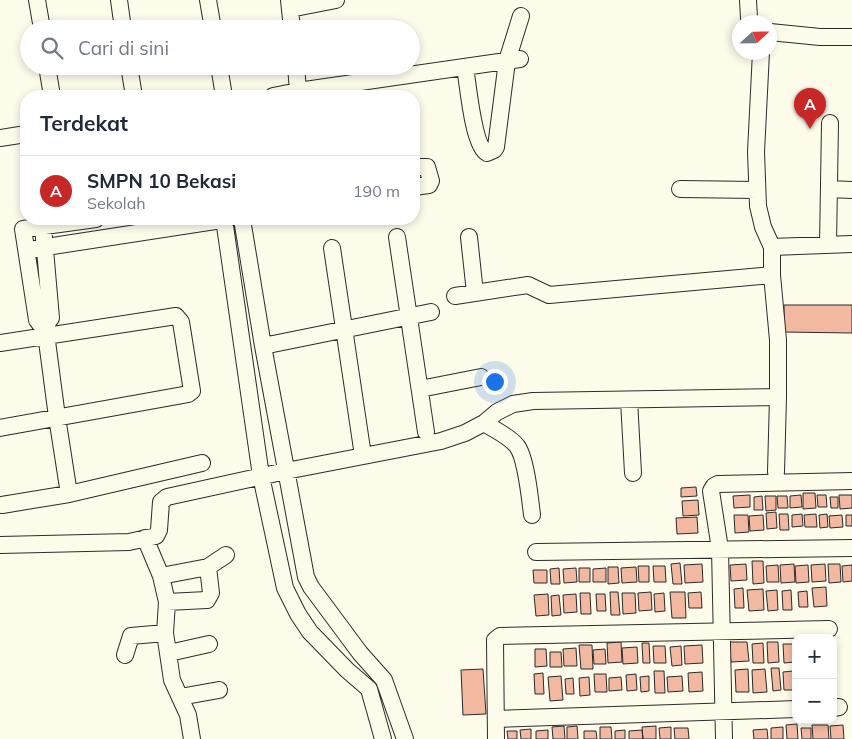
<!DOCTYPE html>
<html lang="id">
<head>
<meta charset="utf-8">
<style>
	:root { --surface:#fff; --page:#f2f2f3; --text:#1f2937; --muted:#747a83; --line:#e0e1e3; --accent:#c62828 }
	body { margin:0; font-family:Mulish,sans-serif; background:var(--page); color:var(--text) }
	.controls { position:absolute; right:15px; bottom:15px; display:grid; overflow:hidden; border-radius:10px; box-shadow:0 2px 8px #0003 }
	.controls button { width:45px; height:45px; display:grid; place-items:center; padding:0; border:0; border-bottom:1px solid var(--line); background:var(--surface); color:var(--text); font:25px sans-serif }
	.compass { position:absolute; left:732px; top:15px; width:45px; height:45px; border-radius:50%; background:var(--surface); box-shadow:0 2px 8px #0003; rotate:68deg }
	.you { position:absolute; left:494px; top:381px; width:18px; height:18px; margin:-12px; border:4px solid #fff; border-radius:50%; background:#1a73e8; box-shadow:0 0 0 8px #1a73e833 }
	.badge { display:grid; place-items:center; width:32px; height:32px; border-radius:50%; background:var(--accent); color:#fff; font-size:16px; font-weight:700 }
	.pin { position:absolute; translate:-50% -41px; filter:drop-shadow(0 1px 2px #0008) }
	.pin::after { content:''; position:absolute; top:26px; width:18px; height:15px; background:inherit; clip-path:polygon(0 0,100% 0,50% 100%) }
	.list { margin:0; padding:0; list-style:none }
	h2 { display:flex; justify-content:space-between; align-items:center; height:65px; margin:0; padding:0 20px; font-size:21px }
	h2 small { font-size:16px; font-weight:400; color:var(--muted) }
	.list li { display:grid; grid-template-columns:32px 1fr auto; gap:15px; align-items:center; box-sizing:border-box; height:70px; padding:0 20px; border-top:1px solid var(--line) }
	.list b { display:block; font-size:19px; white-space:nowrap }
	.list p { margin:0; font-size:16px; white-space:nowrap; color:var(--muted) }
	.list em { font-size:16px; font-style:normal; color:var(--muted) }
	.icon { flex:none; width:28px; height:28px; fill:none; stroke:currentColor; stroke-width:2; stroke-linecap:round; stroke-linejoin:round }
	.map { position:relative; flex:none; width:852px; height:739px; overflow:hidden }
	.search { position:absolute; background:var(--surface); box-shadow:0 2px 8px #0003; left:20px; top:20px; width:400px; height:55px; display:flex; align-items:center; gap:12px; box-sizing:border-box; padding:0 18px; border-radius:28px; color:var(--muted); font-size:19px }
	.panel { position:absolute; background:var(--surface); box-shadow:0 2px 8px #0003; left:20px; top:90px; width:400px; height:135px; border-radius:20px }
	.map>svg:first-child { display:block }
</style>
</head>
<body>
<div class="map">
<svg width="852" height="739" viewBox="0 0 852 739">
	<rect width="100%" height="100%" fill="#fdfbea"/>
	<!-- building -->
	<path fill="#f2b8a0" stroke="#2b2b2b" d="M784 305H852V333L784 332Z
		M696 487 697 496 681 497V488Z
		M803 493H815L816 508 803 509Z
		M750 495V507L734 508 733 496Z
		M801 495 802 507 790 508V496Z
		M817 495H826L827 507H818Z
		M839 495H852V508L840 509Z
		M762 496 763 510H754V497Z
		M765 496H776V510L766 511Z
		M777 496H787L788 508H778Z
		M830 497H838V508H831Z
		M698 500 699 515 683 516 682 501Z
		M776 512 777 528 767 529 766 513Z
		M779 514H788L789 530H780Z
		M802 514 803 526 792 527V515Z
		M816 514 817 527H805L804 515Z
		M827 514 828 527 820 528 819 515Z
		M734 515H748L749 532 735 533Z
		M763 515 764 530 750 531 749 516Z
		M842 515 843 527 830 528 829 516Z
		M846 515H852V526H846Z
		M697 517 698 533 677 534 676 518Z
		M752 561H763L764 583 753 584Z
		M680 563 682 584H673L671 564Z
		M702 564 703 582 685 583 684 565Z
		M746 564 747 580 731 581 730 565Z
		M794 564 795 582 781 583 780 565Z
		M825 564 826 581 812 582 811 565Z
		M828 564H840L841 582 829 583Z
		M778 565 779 582H767L766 566Z
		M808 565 809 582 796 583 795 566Z
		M852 565V581L843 582 842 566Z
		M638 566H649V582H639Z
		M653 566H665L666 582H654Z
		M608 567H618L619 583 608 584Z
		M636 567 637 582 622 583 621 568Z
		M559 568 560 584H551L550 569Z
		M576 568 577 582 564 583 563 569Z
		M579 568H590V582H579Z
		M606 568V582H593V569Z
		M533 570H547V583H534Z
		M826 587 827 606 814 607 812 588Z
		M743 588 744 608H735L734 589Z
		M763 589 764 610 749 611 747 590Z
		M777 590 778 610 768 611 766 591Z
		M791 590 792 610H783L782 591Z
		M807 591 808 607H799L798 592Z
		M610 592H618L620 615H611Z
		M651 592 652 610 639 611 638 593Z
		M670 592H685L686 618H672Z
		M701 592 702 608H689L688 593Z
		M580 593H590L591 614H581Z
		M622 593H635L636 613 623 614Z
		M664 593 665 611 655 612 654 594Z
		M548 594 549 615 536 616 534 595Z
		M576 594 577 612 564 613 563 595Z
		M596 594H605L606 611H597Z
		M559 595 561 615 552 616 551 596Z
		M621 642 622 662 608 663 607 643Z
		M729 642H747L749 661 731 662Z
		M767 642H778L779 662 768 663Z
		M642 643H649L650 663H643Z
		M763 643 764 663H753L752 644Z
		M783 644H794L795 662 784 663Z
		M579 645H592L593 669H581Z
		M702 645 703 663 685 664 684 646Z
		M653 646H665L666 663H654Z
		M681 646 682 665 672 666 670 647Z
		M637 647 638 663 623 664 622 648Z
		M576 648 577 666H564L563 649Z
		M535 649H546L547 666 535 667Z
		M605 649 606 664H594L593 650Z
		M550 652H561L562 667H550Z
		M771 668H779L781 690 773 691Z
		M483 669 486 714 463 715 461 670Z
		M748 669 749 692H736L735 670Z
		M765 669 767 692 753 693 752 670Z
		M654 671H664L665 693H655Z
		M793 671 795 690H784L783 672Z
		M702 672 703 691 689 692 688 673Z
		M543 673 544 694H535L534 674Z
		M594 674H606L607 692H595Z
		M636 674 637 690 627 691 626 675Z
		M561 676 563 700 550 701 548 677Z
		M649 676V691L641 692 640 677Z
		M682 676 683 691 668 692 667 677Z
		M589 677 590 695 580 696 579 678Z
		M621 677 622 690 609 691V678Z
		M573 678 574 694H566L565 679Z
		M797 724 798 739H787L786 725Z
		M812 725H828L829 739H813Z
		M843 725 844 739H831L830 726Z
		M564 726 565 739H553L552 727Z
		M577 726 578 739H567V727Z
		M656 726V739H643L642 727Z
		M600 727H611L612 739H600Z
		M671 727V739H660L659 728Z
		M783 727V739H771V728Z
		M674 728H688L689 739H675Z
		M801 728H811V739H802Z
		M531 729V739H521L520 730Z
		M767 729 768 739H754L753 730Z
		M548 730V739H536V731Z
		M625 730V739H615V731Z
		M642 730 643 739H629V731Z
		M507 731H517V739H508Z
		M584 731H596L597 739H584Z"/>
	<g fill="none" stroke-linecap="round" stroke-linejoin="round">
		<!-- minor casing -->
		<g stroke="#2b2b2b" stroke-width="18">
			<path id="minor" d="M37 0 42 29
				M119 0 123 29
				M208 0 213 29
				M289 0 292 29
				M748 0 749 18 750 22
				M290 9 336 0
				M770 32 820 37H852
				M761 52 756 152 758 206 763 227 772 247
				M47 66 52 96
				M129 66 134 96
				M219 66 224 96
				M296 66 298 91
				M465 67C468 84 473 146 487 153L494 150 496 147 507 61 521 16
				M273 96 298 91 520 59
				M0 138 26 134
				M414 167H427L431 181 429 185 414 187
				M680 189 757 190
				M829 189 852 190
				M224 219 261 476 285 588 298 614 310 632 347 670 369 689 383 739
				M242 219 263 346 306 577 311 587 360 653 384 680 405 739
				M43 227 51 318 45 326 57 417 69 494
				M397 237 426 432
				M469 237 475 293
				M828 245 830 123
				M332 248 362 449
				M27 250 228 219
				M455 296 528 285 549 295 772 275
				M45 326 40 324 37 320 23 229 96 219
				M0 343 176 316 181 322 192 391 188 394 183 395 0 428
				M263 346 431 312
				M420 389 481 377
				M629 400 633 473
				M484 423C495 430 509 436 517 446 526 458 530 498 532 515
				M776 472 778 397
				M2 505 69 494 202 463
				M145 538 161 576 167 602 165 633 172 680 188 715 192 739
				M0 545 129 542 156 536 159 530 161 502 167 497 286 471 441 441 465 433 484 423 497 412 513 404 533 401 778 397V340L772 275V247L852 244
				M536 552 852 548
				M161 576 208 567
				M167 602 207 600 211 593 208 567 226 555
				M169 653 209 644
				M125 655 131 636 165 633
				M180 697 219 690
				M833 708 839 707
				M496 719 796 709
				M496 739 495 640 500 636 829 629
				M724 739 720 549 711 491 714 486 718 484 852 481"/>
		</g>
		<!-- minor -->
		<use href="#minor" stroke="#fdfbea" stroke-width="16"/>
	</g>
</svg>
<div class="controls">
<button>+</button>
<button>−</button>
</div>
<svg class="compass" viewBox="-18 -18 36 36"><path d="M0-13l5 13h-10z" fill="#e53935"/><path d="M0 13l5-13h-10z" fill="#747a83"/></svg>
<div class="you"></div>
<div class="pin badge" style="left:810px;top:129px">A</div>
<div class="search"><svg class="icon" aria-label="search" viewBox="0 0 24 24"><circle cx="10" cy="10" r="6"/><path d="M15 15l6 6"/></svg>Cari di sini</div>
<section class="panel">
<h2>Terdekat<small></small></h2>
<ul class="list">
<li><span class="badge">A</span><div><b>SMPN 10 Bekasi</b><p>Sekolah</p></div><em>190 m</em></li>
</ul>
</section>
</div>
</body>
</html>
